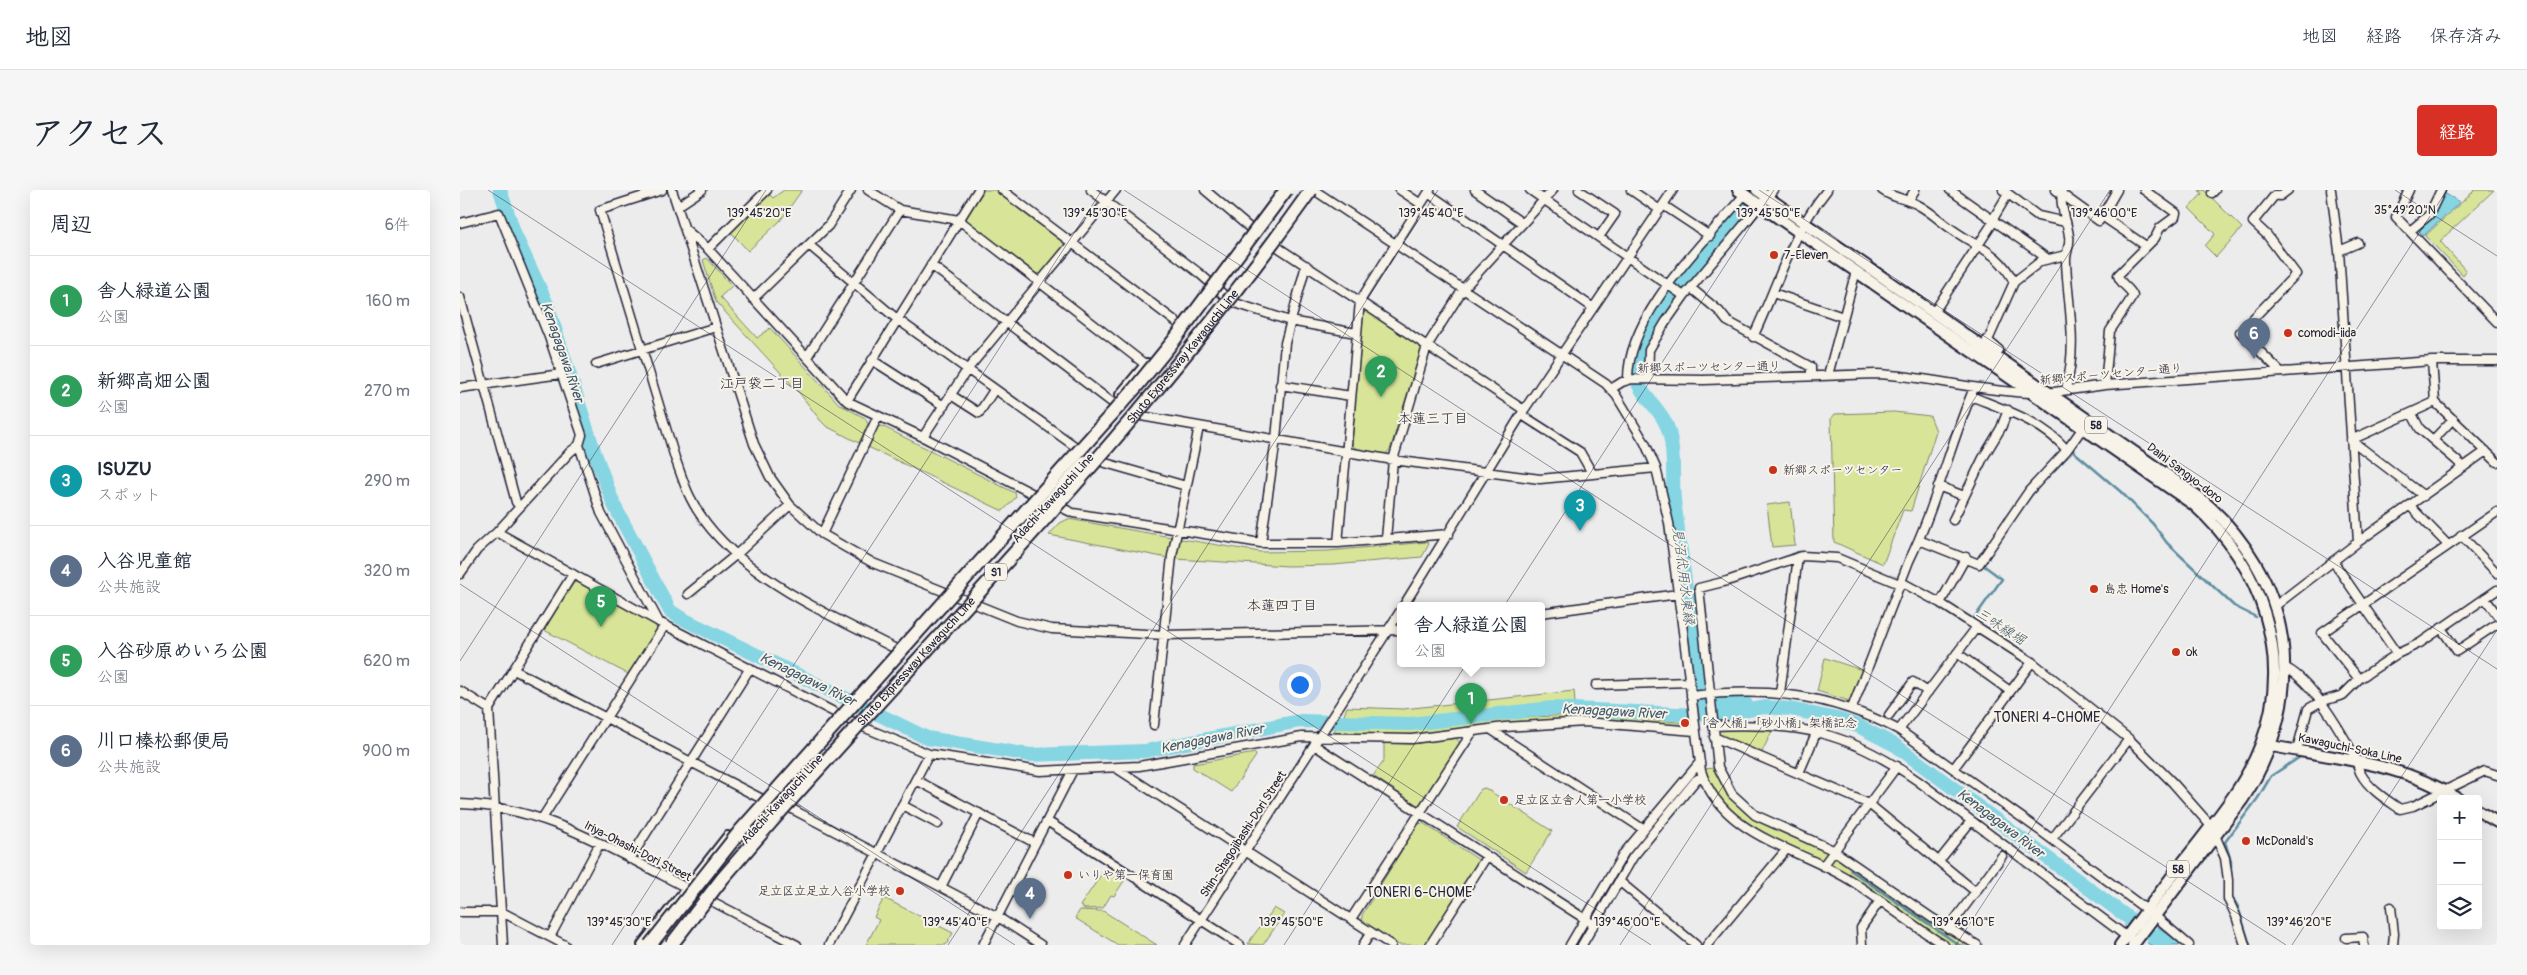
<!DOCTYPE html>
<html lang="ja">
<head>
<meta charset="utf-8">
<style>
	:root { --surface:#fff; --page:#f6f6f7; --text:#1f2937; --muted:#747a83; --line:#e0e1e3; --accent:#d93025 }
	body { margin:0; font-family:Pangolin,"Klee One",sans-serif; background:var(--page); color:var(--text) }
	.controls { position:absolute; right:15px; bottom:15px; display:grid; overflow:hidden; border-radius:5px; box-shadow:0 5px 20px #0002 }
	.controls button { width:45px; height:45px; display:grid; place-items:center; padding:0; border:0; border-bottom:1px solid var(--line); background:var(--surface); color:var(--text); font:25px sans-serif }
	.you { position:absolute; left:839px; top:494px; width:18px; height:18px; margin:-12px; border:4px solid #fff; border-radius:50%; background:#1a73e8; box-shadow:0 0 0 8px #1a73e833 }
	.badge { display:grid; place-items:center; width:32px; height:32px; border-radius:50%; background:var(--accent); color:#fff; font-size:16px; font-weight:700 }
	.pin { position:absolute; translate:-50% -41px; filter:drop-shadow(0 1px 2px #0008) }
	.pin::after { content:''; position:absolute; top:26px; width:18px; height:15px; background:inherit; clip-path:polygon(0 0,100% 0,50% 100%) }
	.popup { position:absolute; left:937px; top:412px; width:148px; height:65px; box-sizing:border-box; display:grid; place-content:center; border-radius:5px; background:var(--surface); filter:drop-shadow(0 1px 4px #0005); font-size:16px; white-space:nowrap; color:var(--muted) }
	.popup b { font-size:19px; color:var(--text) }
	.popup::after { content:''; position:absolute; left:50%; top:100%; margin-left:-10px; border:10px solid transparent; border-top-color:var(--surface) }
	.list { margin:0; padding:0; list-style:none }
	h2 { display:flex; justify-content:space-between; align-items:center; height:65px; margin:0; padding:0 20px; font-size:21px }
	h2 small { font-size:16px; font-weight:400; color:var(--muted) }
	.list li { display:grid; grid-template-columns:32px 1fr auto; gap:15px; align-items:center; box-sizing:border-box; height:90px; padding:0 20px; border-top:1px solid var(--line) }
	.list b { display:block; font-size:19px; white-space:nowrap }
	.list p { margin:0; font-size:16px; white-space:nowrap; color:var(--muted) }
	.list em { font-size:16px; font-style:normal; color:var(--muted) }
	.icon { flex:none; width:28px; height:28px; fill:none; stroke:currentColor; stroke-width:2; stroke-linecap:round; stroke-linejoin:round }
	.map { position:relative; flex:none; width:2037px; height:755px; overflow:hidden; border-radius:5px }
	header { display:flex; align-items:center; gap:30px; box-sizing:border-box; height:70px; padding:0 25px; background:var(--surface); border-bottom:1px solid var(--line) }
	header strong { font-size:24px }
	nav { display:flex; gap:28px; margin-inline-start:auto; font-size:18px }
	.intro { display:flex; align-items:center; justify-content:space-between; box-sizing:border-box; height:120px; padding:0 30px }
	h1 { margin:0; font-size:35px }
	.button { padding:12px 22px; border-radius:5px; background:var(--accent); color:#fff; font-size:18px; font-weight:700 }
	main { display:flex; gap:30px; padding:0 30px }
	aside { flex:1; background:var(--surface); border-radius:5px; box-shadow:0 5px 20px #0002 }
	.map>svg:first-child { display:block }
</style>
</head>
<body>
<header>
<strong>地図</strong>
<nav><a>地図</a><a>経路</a><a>保存済み</a></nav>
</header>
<div class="intro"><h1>アクセス</h1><a class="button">経路</a></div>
<main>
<aside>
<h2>周辺<small>6件</small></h2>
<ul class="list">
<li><span class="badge" style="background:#2e9e5b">1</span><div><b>舎人緑道公園</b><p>公園</p></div><em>160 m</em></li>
<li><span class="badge" style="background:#2e9e5b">2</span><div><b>新郷高畑公園</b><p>公園</p></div><em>270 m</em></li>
<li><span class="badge" style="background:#0f9aa8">3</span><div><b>ISUZU</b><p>スポット</p></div><em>290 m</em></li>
<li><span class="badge" style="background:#5c6f8a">4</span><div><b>入谷児童館</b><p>公共施設</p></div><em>320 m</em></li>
<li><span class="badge" style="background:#2e9e5b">5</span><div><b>入谷砂原めいろ公園</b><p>公園</p></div><em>620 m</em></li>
<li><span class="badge" style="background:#5c6f8a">6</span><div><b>川口榛松郵便局</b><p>公共施設</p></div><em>900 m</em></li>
</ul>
</aside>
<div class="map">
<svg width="2037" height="755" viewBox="0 0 2037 755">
	<rect width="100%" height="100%" fill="#ececed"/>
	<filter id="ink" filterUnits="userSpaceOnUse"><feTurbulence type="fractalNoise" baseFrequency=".02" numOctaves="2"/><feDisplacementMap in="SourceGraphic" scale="10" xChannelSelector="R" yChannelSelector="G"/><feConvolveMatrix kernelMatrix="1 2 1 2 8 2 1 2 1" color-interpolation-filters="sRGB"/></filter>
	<g filter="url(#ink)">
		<!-- green -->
		<path fill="#d8e599" stroke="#7d846a" d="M324 0H342L320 31 288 61 270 41 308 3 313 8Z
			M523 0H537L604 51 605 55 583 83 576 84 507 31 506 26Z
			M1739 0H1744L1782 38 1756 67 1745 56 1755 44 1729 18 1742 4Z
			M2015 0H2034L1980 51 2006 81 2003 85 1965 46Z
			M247 68 272 96 260 107 297 148 310 138 379 214 405 228 408 234 399 253 366 236 360 230 341 205 256 112 243 70Z
			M908 121 960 155 961 160 930 260 925 264 896 259 892 254 902 123Z
			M1434 222 1470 226 1476 241 1451 321 1443 320 1423 374 1374 352 1371 229 1375 224Z
			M422 236 555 303 556 307 543 321 408 257 417 237Z
			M1330 312 1335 355 1312 357 1307 315Z
			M608 329 711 347 708 368 589 345 600 333Z
			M722 349 800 362 868 361 967 352 969 354 962 367 873 375 828 376 715 369 718 350Z
			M118 392 195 434 197 440 168 484 84 440 112 393Z
			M1365 468 1402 480 1389 511 1357 501Z
			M1114 501 1115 513H1091L960 528H883L887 517 943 519Z
			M1133 524 1227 533 1226 536 1125 529 1019 536 948 545 876 543 874 541 878 536 947 538 1015 530Z
			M1258 538 1313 539 1301 564 1257 545Z
			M996 548 1000 553 960 614 957 615 913 586 924 571V553L950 554Z
			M795 563 796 566 771 602 733 578V574Z
			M1255 578 1277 613 1297 630 1374 665 1422 695 1511 755H1487L1420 710 1305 647 1268 619 1255 606 1243 579Z
			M1236 579 1238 584 1170 667 1119 755H1113L1165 664Z
			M1025 598 1092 641 1066 682 997 637 1021 599Z
			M963 633 1019 670 965 755H939L905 733 902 730V725L958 634Z
			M647 676 666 688 654 706 651 705 643 718 625 719 620 716Z
			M424 708 493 743 486 755H406L419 730 414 727Z
			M814 718 824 724 803 755 788 754C796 740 806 731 814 718Z
			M620 720 643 721 697 755H658L615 728Z"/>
		<!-- water -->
		<path fill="#85d5e2" stroke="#5d8d9f" d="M1982 2 2000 12 1963 46 1958 39Z
			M1676 720 1722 755H1690L1664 736Z"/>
		<!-- pier -->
		<path fill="#ececed" d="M1677 718 1699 735 1685 755 1663 738Z"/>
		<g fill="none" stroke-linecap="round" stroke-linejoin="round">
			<!-- stream -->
			<path stroke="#5d8d9f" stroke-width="2.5" d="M1613 261 1661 302 1693 334 1707 353 1774 416 1796 427
				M1592 282 1607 267
				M1563 316 1584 289
				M1307 374 1339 362 1345 363
				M1512 431 1542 389 1523 375
				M1571 467 1647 527
				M1716 590 1737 614
				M1390 680 1499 755
				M1771 690V671L1765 652 1798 608 1811 586 1840 567
				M1771 705 1778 717 1790 755"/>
			<!-- river -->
			<path stroke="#85d5e2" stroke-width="14" d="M40 0 55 45 87 114 135 264 154 315 210 421 221 428 467 548 570 565 685 561 840 531 950 534 1092 518 1239 525 1279 522 1305 517 1330 519 1377 529 1398 536 1435 555 1705 755
				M1286 514 1241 513C1233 446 1223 378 1214 310 1212 289 1215 267 1210 246 1204 214 1168 203 1176 170 1189 114 1264 46 1301 0"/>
			<!-- minor casing -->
			<g stroke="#22223b" stroke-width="11">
				<path id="minor" d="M202 0 140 20 215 268C220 281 224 295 230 307 266 381 367 423 436 459
					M212 0 294 254 310 287 330 315 362 344 413 373 557 431 592 439 705 445 941 440
					M408 0 440 20 499 30 686 175
					M542 0 719 134
					M631 0 739 83 772 112 830 131 896 143
					M745 0 791 39
					M854 0 1101 164 1146 194 1156 205 1185 253 1196 278 1209 333 1241 581C1263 648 1341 658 1393 692 1424 712 1453 736 1484 755
					M940 0 961 14
					M1015 0 1062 33
					M1070 0 1224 106
					M1119 0 1155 24 1139 47
					M1171 0 1200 20
					M1422 0C1434 9 1446 8 1458 15 1470 21 1481 32 1493 40 1520 59 1538 61 1554 92L1525 157
					M1490 0 1588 69
					M1543 0 1578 26 1606 32
					M1596 0 1639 31 1657 0
					M1602 0C1599 15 1607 30 1609 46 1611 55 1605 63 1606 72 1608 118 1618 152 1606 199
					M1871 0 1879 61 1898 352
					M1949 0 1936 27 2037 132
					M968 3 1132 117
					M1752 3 1755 0
					M1448 11 1455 0
					M1203 15 1250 46
					M218 16 242 0
					M1642 26 1686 56
					M1533 29 1548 4
					M0 33 39 23 89 147 122 245 119 255 141 323 199 432
					M225 39 248 59 387 211 463 247 581 308
					M1950 41 1969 25 1981 0
					M349 55 437 129 616 257
					M816 56 1064 220
					M248 59 307 0
					M1879 61 1898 53
					M471 75 654 214
					M1554 92 1581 71 1606 65
					M1231 98 1259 121 1267 131 1351 177V186
					M1313 103 1383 127
					M0 107 56 312 60 317
					M293 109 368 36 391 0
					M1474 122 1534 31
					M1293 147C1318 95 1330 46 1367 0
					M1527 150 1539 160
					M347 167 440 20
					M412 170 484 216
					M1972 171 1975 212 2037 272
					M136 174 256 137
					M1821 182 1780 142 1836 84 1807 45 1793 32 1815 5 1820 6 1828 0
					M1368 185 1396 81
					M1188 189 1189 160 1205 133 1224 106 1313 0
					M1168 190C1167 124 1245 52 1285 4
					M820 195 891 206
					M1645 195 1650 141 1673 106C1670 97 1660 95 1658 85L1695 48 1700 38 1715 27 1716 23 1684 0
					M0 198 101 184
					M1151 199 1162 192 1172 189 1244 190 1416 184C1468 186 1520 202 1573 203
					M1587 203 1645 195 1972 171H2037
					M491 205 519 223 534 200
					M1511 206C1545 220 1582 231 1607 260
					M387 211 518 0
					M1952 224 1960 239 2004 277
					M1062 225 1120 262 1132 283
					M681 226 933 270 1080 289 1196 278
					M463 247 507 180 656 0
					M1973 250 1993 229
					M642 272 726 296
					M1478 296 1504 306
					M1964 306 1891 250 1975 212
					M594 314 613 323 801 353H878L989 344
					M1950 316 1988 355
					M1493 330 1523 268 1541 238 1548 220
					M37 342 199 432 403 537 469 564 580 581 679 576 842 547 952 549 1045 537 1125 532 1235 541
					M362 344 418 226
					M2001 345 2037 383
					M926 349 933 270 967 156 1003 99 1093 0
					M1459 350 1519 374 1569 301 1607 260 1622 239
					M801 353 816 249 825 153 846 75
					M878 353 900 111 970 0
					M1873 371 1937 464
					M0 384 17 360 37 342 110 262 119 255
					M228 404 277 364 330 315
					M2025 408 2037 425
					M1480 413 1506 367
					M944 415 1064 220 1213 0
					M1815 416 1898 352 2026 261
					M1081 423 1218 404
					M1981 438 1997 461 2037 434
					M1497 463 1550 501
					M1824 477C1852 489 1882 543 1896 569 1898 574 1898 580 1901 584 1909 599 1927 610 1940 619L1953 616 2025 581 2037 585
					M54 480 302 609
					M1899 489 1862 443 2037 322
					M1136 495 1229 492
					M0 501 29 519
					M1320 503 1338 367
					M1231 506C1309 497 1369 504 1439 540L1582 642 1695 726 1729 755
					M1392 518 1449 371C1476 316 1490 254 1514 198
					M1429 525 1453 492 1468 502
					M694 535 712 366 739 237
					M1253 536C1338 532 1387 541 1458 591L1670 749
					M1030 539 1183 639
					M1439 540 1516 438
					M1254 547 1409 614 1516 702
					M854 555 1133 734
					M1837 560 1848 519 1860 512 1883 505 1899 489 1937 464 1960 453 2037 400
					M656 578 931 755
					M1494 578 1572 472
					M1339 583 1357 541
					M456 590 575 653
					M0 614C75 616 137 651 202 685 247 709 292 732 337 755
					M442 615 478 634
					M330 618 538 727 581 755
					M83 627 205 435
					M587 631 780 755
					M1592 649 1669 549
					M170 669 290 478
					M1479 671 1511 631
					M1363 676 1437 576
					M1159 691 1236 755
					M481 697 519 623
					M1931 717 1934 744 1933 755
					M0 722H42L105 755
					M891 729 1013 541
					M1488 739 1542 666
					M90 747 140 653
					M1886 748 1903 747 1904 755
					M43 755 29 519 113 384
					M369 755 469 564
					M523 755 613 580
					M725 755 941 420
					M903 755 911 742
					M970 755 1027 666
					M1110 755 1164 663 1240 572
					M1122 755 1173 667 1236 590 1242 586
					M1247 755 1326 660
					M1402 755 1401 738 1419 712
					M1517 755 1472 728 1373 660 1295 625 1272 604 1258 577 1239 398 1267 391 1342 366 1377 368 1437 393 1445 394 1480 413 1572 472 1669 549 1713 593 1751 636 1765 668 1768 690V709L1776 726 1785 755"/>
			</g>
			<!-- major casing -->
			<g stroke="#22223b" stroke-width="14">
				<path id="major" d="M1278 0 1734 315C1801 375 1834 467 1801 554 1785 597 1754 632 1726 668 1704 696 1683 726 1660 755
					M1297 0 1739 307C1834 387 1851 505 1783 609L1673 755
					M661 205 687 174
					M1806 555C1873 568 1940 572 1999 609
					M2018 621 2037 632
					M183 755 268 647"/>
			</g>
			<!-- minor -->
			<use href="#minor" stroke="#f7f3e8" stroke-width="8"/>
			<!-- major -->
			<use href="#major" stroke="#f7f3e8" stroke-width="10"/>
			<!-- highway-bridge casing -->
			<g stroke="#22223b" stroke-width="16" stroke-linecap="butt">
				<g id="highway-bridge">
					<path d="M587 315 625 272"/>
					<path d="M190 755 281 640 676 197 715 149 826 0"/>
					<path id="s1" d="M211 755 262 689 312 631C496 424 691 226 851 0"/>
				</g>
			</g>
			<!-- highway-bridge -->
			<use href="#highway-bridge" stroke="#f7f3e8" stroke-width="12"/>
		</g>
	</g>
	<!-- ticks -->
	<path fill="none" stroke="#22223b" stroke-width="1" stroke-opacity="0.45" d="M28 0 1191 755M664 0 1826 755M1299 0 2037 479M1935 0 2037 66M0 394 555 755M0 471 306 0M152 755 642 0M488 755 978 0M824 755 1314 0M1160 755 1650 0M1496 755 1987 0M1832 755 2037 440"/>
	<!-- markers -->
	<g fill="#c8321e" stroke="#f7f3e8" stroke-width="2">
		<circle cx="1314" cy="65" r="5"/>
		<circle cx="1828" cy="143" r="5"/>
		<circle cx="1313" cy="280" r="5"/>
		<circle cx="1634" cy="399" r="5"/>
		<circle cx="1716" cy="462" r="5"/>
		<circle cx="1225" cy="533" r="5"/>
		<circle cx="1044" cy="610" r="5"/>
		<circle cx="1786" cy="651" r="5"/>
		<circle cx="608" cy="685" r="5"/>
		<circle cx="440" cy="701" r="5"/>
	</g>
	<g text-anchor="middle" stroke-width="4" stroke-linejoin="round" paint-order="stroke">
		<!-- shield labels -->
		<g fill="#f7f3e8" stroke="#62616f" stroke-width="1">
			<rect x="1625" y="226.5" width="22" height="17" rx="4"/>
			<rect x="525" y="373.5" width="22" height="17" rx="4"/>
			<rect x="1707" y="670.5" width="22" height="17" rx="4"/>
		</g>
		<g font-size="11" font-weight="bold" fill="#22223b">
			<text x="1636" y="239">58</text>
			<text x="536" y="386">S1</text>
			<text x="1718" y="683">58</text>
		</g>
		<!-- poi labels -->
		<g font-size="12" fill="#22223b" stroke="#f7f3e8" text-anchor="start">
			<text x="1324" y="69">7-Eleven</text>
			<text x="1838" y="147">comodi-iida</text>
			<text x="1323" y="284">新郷スポーツセンター</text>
			<text x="1644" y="403">島忠 Home's</text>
			<text x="1726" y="466">ok</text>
			<text x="1235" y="537">「舎人橋」「砂小橋」架橋記念</text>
			<text x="1054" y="614">足立区立舎人第一小学校</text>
			<text x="1796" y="655">McDonald's</text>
			<text x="618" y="689">いりや第一保育園</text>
			<text x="430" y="705" text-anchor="end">足立区立足立入谷小学校</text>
		</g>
		<!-- street labels -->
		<g font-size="12" fill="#22223b" stroke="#f7f3e8">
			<text dy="4" stroke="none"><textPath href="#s1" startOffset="780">Shuto Expressway Kawaguchi Line</textPath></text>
			<text transform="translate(1249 177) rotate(-1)" y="4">新郷スポーツセンター通り</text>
			<text transform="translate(1651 184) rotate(-5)" y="4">新郷スポーツセンター通り</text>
			<text transform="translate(1725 283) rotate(37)" y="4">Daini Sangyo-doro</text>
			<text transform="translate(593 308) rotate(-48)" y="4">Adachi-Kawaguchi Line</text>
			<text dy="4" stroke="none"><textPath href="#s1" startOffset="375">Shuto Expressway Kawaguchi Line</textPath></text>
			<text transform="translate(1890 558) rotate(12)" y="4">Kawaguchi-Soka Line</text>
			<text transform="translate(322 609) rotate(-48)" y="4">Adachi-Kawaguchi Line</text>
			<text transform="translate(783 644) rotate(-57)" y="4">Shin-Shagojibashi-Dori Street</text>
			<text transform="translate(178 661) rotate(27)" y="4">Iriya-Ohashi-Dori Street</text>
		</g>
		<!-- water labels -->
		<g font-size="14" font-style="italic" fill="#40586d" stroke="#f7f3e8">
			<text transform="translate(103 162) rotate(71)" y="5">Kenagagawa River</text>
			<text transform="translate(1224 386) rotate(83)" y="5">見沼代用水東縁</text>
			<text transform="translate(1541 436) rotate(33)" y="5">三味線堀</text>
			<text transform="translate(348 489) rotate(26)" y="5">Kenagagawa River</text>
			<text transform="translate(1154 521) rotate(3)" y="5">Kenagagawa River</text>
			<text transform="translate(752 548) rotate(-11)" y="5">Kenagagawa River</text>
			<text transform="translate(1541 633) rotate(37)" y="5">Kenagagawa River</text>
		</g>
		<!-- neighbourhood labels -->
		<g font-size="14" fill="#22223b" stroke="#f7f3e8">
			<text x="302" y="198">江戸袋二丁目</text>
			<text x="973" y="233">本蓮三丁目</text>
			<text x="822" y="420">本蓮四丁目</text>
			<text x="1587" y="532">TONERI 4-CHOME</text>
			<text x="959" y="707">TONERI 6-CHOME</text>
		</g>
	</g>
	<g font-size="12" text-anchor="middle" fill="#22223b" stroke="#f7f3e8" stroke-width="4" stroke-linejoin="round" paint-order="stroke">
		<text x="1945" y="24">35°49'20"N</text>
		<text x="299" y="27">139°45'20"E</text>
		<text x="1308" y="27">139°45'50"E</text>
		<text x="635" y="27">139°45'30"E</text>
		<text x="971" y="27">139°45'40"E</text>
		<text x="1644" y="27">139°46'00"E</text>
		<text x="159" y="736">139°45'30"E</text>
		<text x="495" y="736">139°45'40"E</text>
		<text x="831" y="736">139°45'50"E</text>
		<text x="1167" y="736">139°46'00"E</text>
		<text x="1503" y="736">139°46'10"E</text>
		<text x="1839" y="736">139°46'20"E</text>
	</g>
</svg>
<div class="controls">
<button>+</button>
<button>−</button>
<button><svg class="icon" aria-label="layers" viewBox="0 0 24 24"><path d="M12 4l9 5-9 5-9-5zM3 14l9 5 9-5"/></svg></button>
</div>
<div class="you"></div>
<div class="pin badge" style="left:1011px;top:534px;background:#2e9e5b">1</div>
<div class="popup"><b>舎人緑道公園</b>公園</div>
<div class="pin badge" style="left:921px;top:207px;background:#2e9e5b">2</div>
<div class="pin badge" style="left:1120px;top:341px;background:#0f9aa8">3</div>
<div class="pin badge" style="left:570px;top:729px;background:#5c6f8a">4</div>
<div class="pin badge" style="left:141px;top:437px;background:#2e9e5b">5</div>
<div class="pin badge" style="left:1794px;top:169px;background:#5c6f8a">6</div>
</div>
</main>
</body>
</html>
